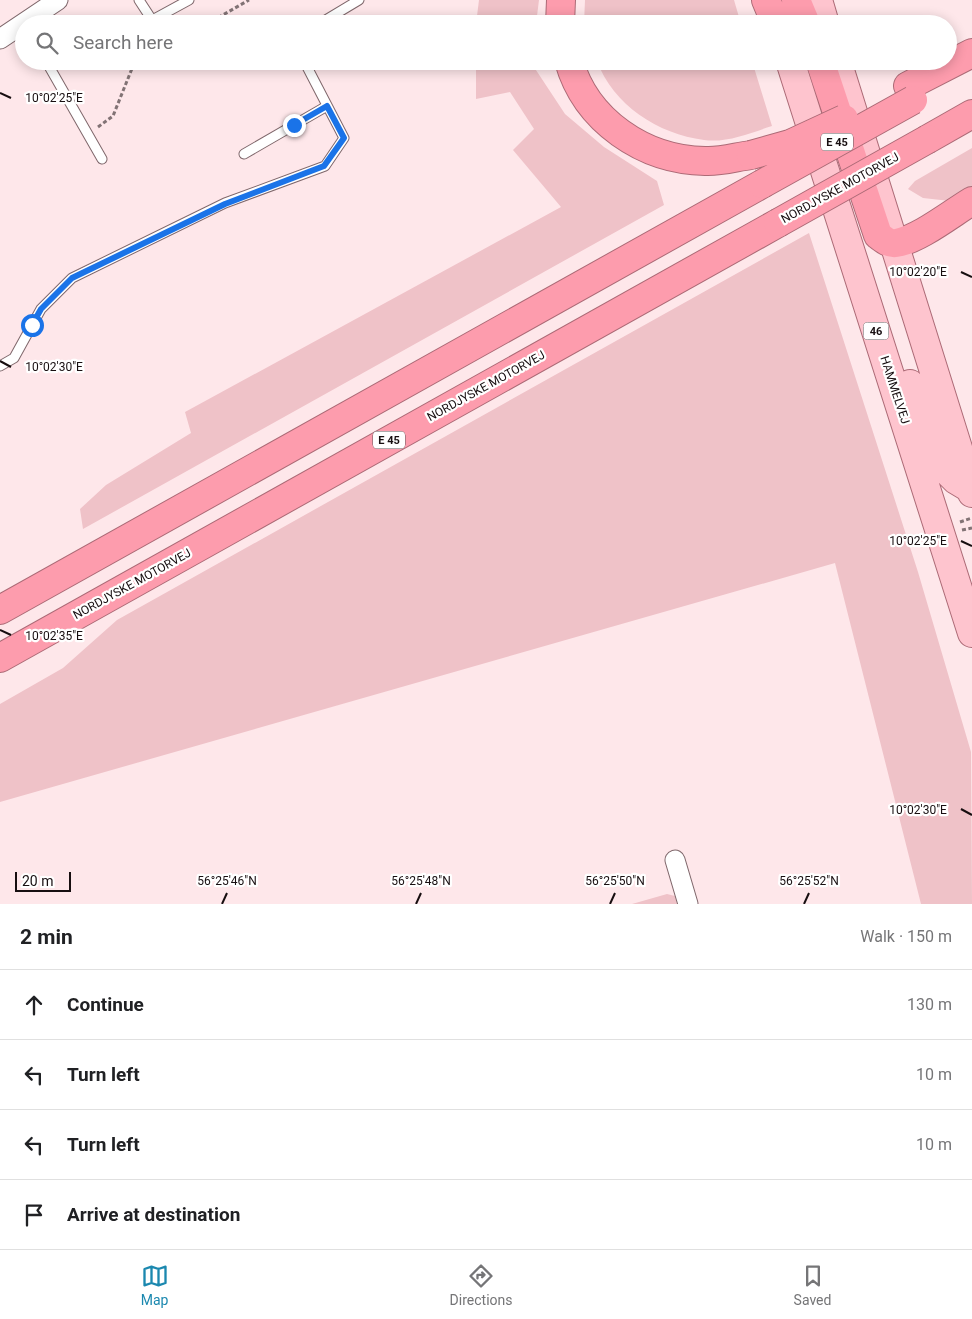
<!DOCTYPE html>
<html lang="en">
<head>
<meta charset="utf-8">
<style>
	:root { --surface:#fff; --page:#f6f6f6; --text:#202124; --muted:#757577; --line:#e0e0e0; --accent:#1b88af }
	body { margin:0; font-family:Roboto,sans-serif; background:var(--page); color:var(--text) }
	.scale { position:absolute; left:15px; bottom:12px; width:56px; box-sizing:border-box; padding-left:5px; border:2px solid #170e10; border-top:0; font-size:14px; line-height:18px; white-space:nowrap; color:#170e10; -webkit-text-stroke:4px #fff; paint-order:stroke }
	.stop { position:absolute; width:15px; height:15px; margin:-11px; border:4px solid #1a73e8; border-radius:50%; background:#fff }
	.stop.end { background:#1a73e8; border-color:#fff; box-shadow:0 1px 5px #0008 }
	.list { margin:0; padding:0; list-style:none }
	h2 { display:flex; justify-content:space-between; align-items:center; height:65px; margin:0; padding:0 20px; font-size:21px }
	h2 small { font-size:16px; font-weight:400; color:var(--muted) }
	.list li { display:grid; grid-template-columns:32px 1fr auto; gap:15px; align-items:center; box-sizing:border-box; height:70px; padding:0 20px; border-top:1px solid var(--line) }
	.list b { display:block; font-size:19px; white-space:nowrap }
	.list em { font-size:16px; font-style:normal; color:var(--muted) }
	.icon { flex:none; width:28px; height:28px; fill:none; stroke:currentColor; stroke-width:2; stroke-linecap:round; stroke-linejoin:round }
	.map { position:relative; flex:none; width:972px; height:904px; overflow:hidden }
	.search { position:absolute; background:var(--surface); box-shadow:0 2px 12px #0003; left:15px; right:15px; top:15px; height:55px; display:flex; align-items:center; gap:12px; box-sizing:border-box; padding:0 18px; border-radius:28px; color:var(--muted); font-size:19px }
	.sheet { height:345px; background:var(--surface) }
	nav { display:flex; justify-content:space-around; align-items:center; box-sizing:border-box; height:70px; border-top:1px solid var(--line); background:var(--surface); font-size:14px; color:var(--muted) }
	nav a { display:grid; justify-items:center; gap:2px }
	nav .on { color:var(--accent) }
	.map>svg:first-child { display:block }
</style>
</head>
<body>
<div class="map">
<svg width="972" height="904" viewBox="0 0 972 904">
	<rect width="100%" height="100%" fill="#fee7ea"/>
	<!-- green -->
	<path fill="#efc2c8" d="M479 0H539L536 24H476Z
		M585 0H734L741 24H584Z
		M476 61H533L532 64 565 114 604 147 657 181 664 205 83 529 80 509 106 485 191 433 185 412 561 207 513 150 534 129 510 92 476 99Z
		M597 61H752L772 126C750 133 727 143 704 140 658 134 613 105 597 61Z
		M972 148V187L950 201 923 198 908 189 915 181Z
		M809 233 918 572 971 752 972 904H921L835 563 0 802V704L63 668 117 620Z
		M667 894 675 896 677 904H632Z"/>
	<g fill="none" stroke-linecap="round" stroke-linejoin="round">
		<!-- service casing -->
		<g stroke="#7f676b" stroke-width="11">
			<path id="service" d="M139 0 152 20
				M145 24 189 0
				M319 24 359 0
				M46 61 102 159
				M244 154 327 106
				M0 366 14 358 41 309 72 278 225 203 325 166 344 138 304 61"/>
		</g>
		<!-- minor casing -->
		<g stroke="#7f676b" stroke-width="21">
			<path id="minor" d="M0 39 58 0
				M675 860 688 904"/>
		</g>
		<!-- primary casing -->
		<g stroke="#ac6a76" stroke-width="30">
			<path id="primary" d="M818 0 825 24
				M790 61 972 633
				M837 61 972 493
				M910 384 944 468 956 480 971 489"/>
		</g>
		<!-- motorway casing -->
		<g stroke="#ac6a76" stroke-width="30">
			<path id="motorway" d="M766 0 776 24
				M796 0 806 24
				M560 24 561 0
				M569 61C586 121 644 160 705 161 720 162 736 157 751 155
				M820 61 878 235C883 239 889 244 896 243 918 240 952 213 972 201
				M908 86 972 53
				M928 139 972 114
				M0 610 762 184
				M0 658 778 223"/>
		</g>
		<!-- path -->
		<path stroke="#827375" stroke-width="3" stroke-dasharray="4 2.5" stroke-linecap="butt" d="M207 24 249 0
			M64 67 75 61
			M98 127 113 116 133 66 141 61
			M960 522 972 518
			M962 530 972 528"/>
		<!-- service -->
		<use href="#service" stroke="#fff" stroke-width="9"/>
		<!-- minor -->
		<use href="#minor" stroke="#fff" stroke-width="19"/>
		<!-- primary -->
		<use href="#primary" stroke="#fec4ce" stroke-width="28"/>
		<!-- motorway -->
		<use href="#motorway" stroke="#fd9cad" stroke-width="28"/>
		<!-- motorway-bridge casing -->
		<g stroke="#ac6a76" stroke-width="30" stroke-linecap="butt">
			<path id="motorway-bridge" d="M751 155 790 144 844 119
				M762 184 913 100
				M778 223 928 139"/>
		</g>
		<!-- motorway-bridge -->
		<use href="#motorway-bridge" stroke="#fd9cad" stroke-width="28"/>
	</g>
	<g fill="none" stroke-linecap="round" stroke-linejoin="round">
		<!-- route -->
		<path stroke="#1a73e8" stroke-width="6" d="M32 325 41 309 72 278 225 204 324 166 344 138 327 106 294 125"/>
	</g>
	<!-- ticks -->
	<path fill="none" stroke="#170e10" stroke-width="2" d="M0 93 11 98M961 272 972 277M0 361 11 367M961 541 972 546M0 630 11 635M961 809 972 815M222 904 227 893M416 904 421 893M610 904 615 893M804 904 809 893"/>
	<g text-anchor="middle" stroke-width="4.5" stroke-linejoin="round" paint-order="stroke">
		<!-- shield labels -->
		<g fill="#fff" stroke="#5d5658" stroke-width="1">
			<rect x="821" y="133.5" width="32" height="17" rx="4"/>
			<rect x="863.5" y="322.5" width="25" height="17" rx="4"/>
			<rect x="373" y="431.5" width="32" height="17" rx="4"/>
		</g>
		<g font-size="11" font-weight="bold" fill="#170e10">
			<text x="837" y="146">E 45</text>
			<text x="876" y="335">46</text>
			<text x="389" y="444">E 45</text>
		</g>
		<!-- street labels -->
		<g font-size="12" fill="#170e10" stroke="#fff">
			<text transform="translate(840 188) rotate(-29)" y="4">NORDJYSKE MOTORVEJ</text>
			<text transform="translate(486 386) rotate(-29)" y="4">NORDJYSKE MOTORVEJ</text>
			<text transform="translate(895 390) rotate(72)" y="4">HAMMELVEJ</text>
			<text transform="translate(132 584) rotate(-29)" y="4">NORDJYSKE MOTORVEJ</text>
		</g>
	</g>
	<g font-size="12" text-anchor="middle" fill="#170e10" stroke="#fff" stroke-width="4.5" stroke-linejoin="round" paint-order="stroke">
		<text x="54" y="102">10°02'25"E</text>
		<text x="918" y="276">10°02'20"E</text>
		<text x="54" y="371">10°02'30"E</text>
		<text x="918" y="545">10°02'25"E</text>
		<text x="54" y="640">10°02'35"E</text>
		<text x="918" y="814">10°02'30"E</text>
		<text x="615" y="885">56°25'50"N</text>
		<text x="227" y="885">56°25'46"N</text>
		<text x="421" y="885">56°25'48"N</text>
		<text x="809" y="885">56°25'52"N</text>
	</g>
</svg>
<div class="scale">20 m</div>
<div class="stop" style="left:32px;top:325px"></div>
<div class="stop end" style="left:294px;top:125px"></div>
<div class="search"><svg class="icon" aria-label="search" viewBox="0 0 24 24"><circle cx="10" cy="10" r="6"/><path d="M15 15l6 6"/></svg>Search here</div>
</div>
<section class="sheet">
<h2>2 min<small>Walk · 150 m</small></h2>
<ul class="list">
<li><svg class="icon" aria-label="ahead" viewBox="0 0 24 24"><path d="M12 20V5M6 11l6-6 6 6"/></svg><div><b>Continue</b></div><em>130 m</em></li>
<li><svg class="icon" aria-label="left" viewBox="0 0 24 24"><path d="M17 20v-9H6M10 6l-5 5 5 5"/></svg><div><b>Turn left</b></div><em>10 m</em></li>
<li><svg class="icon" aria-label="left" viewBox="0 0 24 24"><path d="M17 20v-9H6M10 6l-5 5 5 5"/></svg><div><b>Turn left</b></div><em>10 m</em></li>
<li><svg class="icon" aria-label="arrive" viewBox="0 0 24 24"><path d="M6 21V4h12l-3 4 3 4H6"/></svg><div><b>Arrive at destination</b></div></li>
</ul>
</section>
<nav>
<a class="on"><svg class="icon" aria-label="map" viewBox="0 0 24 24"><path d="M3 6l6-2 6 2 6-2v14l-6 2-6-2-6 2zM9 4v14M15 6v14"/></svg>Map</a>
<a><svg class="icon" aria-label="directions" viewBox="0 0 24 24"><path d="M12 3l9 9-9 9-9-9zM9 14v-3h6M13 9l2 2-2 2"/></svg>Directions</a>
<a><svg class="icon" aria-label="saved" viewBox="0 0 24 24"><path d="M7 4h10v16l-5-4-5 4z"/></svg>Saved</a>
</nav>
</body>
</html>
